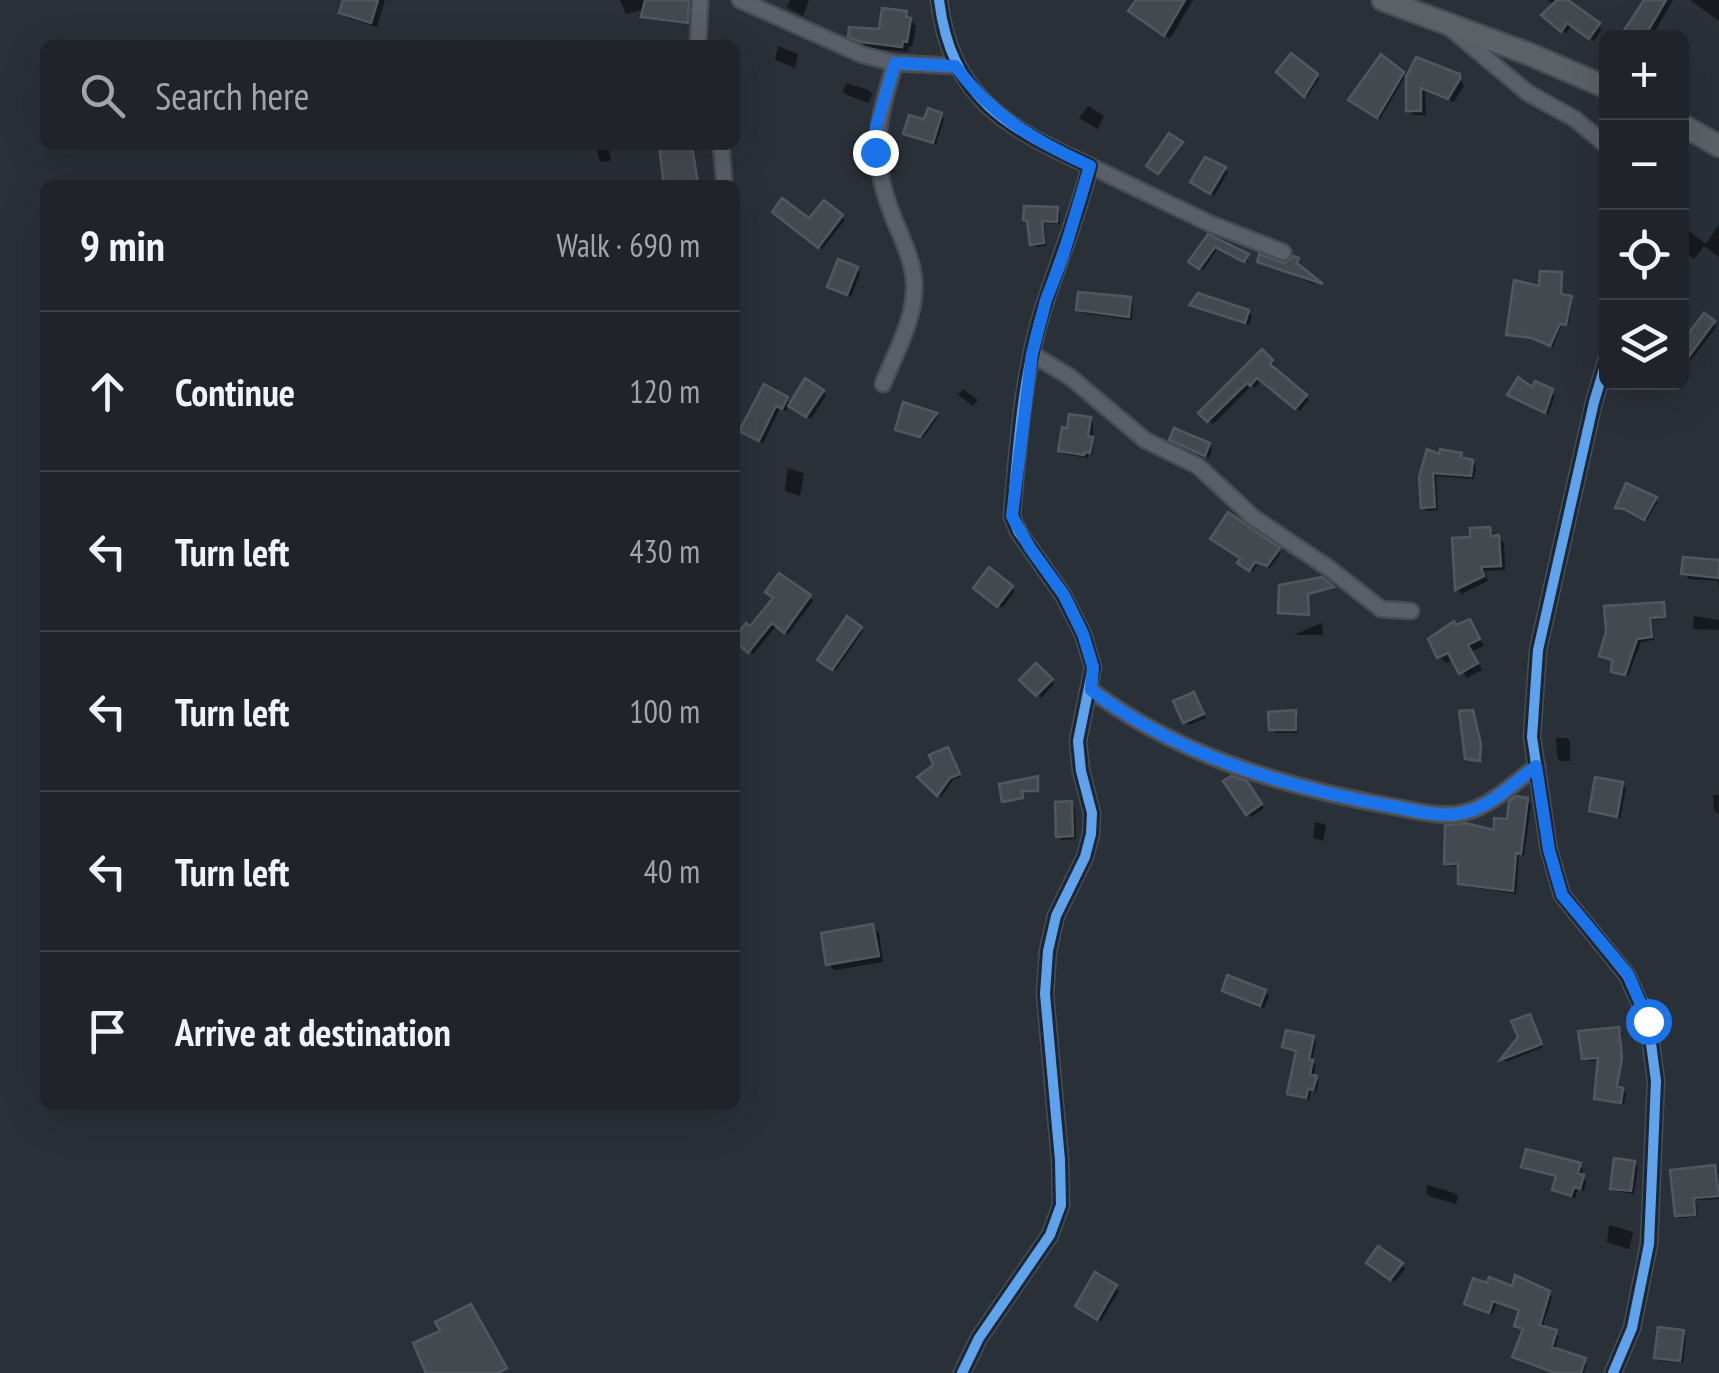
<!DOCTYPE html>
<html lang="en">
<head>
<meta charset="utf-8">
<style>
	:root { --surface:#20242a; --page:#282c32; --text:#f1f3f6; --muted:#a2a4a8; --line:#3d4147 }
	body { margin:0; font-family:"PT Sans Narrow",sans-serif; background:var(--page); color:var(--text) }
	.controls { position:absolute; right:30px; top:30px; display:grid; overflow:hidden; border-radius:15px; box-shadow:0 10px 40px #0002 }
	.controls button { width:90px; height:90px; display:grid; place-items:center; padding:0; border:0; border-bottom:2px solid var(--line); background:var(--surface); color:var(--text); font:50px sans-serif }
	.stop { position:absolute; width:30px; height:30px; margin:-22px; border:8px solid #1a73e8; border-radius:50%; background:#fff }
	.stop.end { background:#1a73e8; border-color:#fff; box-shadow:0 2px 10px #0008 }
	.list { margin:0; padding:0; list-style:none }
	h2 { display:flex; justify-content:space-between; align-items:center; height:130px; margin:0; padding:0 40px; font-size:42px }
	h2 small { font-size:32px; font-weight:400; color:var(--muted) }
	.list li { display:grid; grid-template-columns:65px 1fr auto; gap:30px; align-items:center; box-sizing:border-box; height:160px; padding:0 40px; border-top:2px solid var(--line) }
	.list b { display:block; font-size:38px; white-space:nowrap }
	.list em { font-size:32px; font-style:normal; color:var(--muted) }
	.icon { flex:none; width:55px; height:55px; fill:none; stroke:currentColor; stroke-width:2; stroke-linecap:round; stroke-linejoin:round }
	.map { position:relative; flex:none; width:1719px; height:1373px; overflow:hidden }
	.search { position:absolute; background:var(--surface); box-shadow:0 10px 40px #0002; left:40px; top:40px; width:700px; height:110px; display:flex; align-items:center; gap:25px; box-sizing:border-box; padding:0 35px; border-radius:15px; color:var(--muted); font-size:38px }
	.panel { position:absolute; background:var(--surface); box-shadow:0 10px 40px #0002; left:40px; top:180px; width:700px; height:930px; border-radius:15px }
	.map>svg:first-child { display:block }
</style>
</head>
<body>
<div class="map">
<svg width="1719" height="1373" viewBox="0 0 1719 1373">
	<rect width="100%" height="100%" fill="#2a3038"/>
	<!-- shadow -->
	<path fill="#0007" d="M345 0H385L377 27 348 18 342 12Z
		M620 0H693L690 25 647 19 644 16 646 9 626 14Z
		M790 0H809L803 16 787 7Z
		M1139 0H1193L1170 39 1137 16Z
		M1548 0H1564L1602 29 1594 41 1572 25 1566 33 1544 15 1555 5Z
		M1647 0H1673L1651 38H1622Z
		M1690 0H1719V21Z
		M906 14 916 26 912 47 909 46 908 52 869 48 851 36 881 32Z
		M778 46 798 54 795 68 775 60Z
		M1292 57 1319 79 1307 97 1280 72Z
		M1381 57 1405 77 1380 119 1354 103Z
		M1459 76 1464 86 1454 102 1425 91 1426 115H1414L1408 110V77Z
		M846 83 869 90 872 94 869 103 847 95 843 92Z
		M1088 106 1104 116 1098 129 1079 118Z
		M940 116 944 119 936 145 906 133Z
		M596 145H608L611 161 602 162 599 159Z
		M662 145H694L699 185H667Z
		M1206 160 1228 172 1214 196 1196 185Z
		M825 203 845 220 822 249 778 215 810 221Z
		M1057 210 1060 213V224L1044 223 1046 246 1035 247 1030 223Z
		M1719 224V257L1704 246 1694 259 1682 250V226L1706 244Z
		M1209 237 1247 257 1248 262 1218 248 1203 270 1191 261Z
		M1297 260 1301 264 1299 269 1316 285 1259 261 1284 265Z
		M857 269 860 273 851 297 830 286Z
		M1561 274 1562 296 1573 300 1568 325 1562 324 1553 347 1536 339 1510 336 1508 334 1541 289Z
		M1130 299 1133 303 1132 320 1082 313 1079 309Z
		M1193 305 1248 312 1252 316 1249 325Z
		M1704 316 1717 326 1691 360 1682 353V342Z
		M1262 353 1275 365 1272 369 1309 400 1300 411 1262 380 1255 388 1252 385 1213 424 1202 413Z
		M765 387 792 404 822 392 826 395 811 419 790 404 786 411 780 408 763 443 745 434Z
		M963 389 978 400 973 406 958 395Z
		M1533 391 1555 395 1548 414 1512 397Z
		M905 406 938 417 923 438 901 431Z
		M1090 420 1093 423V455L1088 454V458L1064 454 1060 450Z
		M1172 439 1209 445 1212 449 1209 458Z
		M1460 455 1476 466 1474 479 1436 476 1438 510 1427 511 1423 507 1422 478 1441 457Z
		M788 468 804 473 800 496 785 491Z
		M1627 487 1658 501 1647 520 1618 507Z
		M1489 529 1504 543 1505 570 1484 571 1488 581 1462 594 1458 589 1455 540 1473 539Z
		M1278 550 1281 553 1270 568 1259 563 1253 571 1243 565Z
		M1719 565V592L1718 581 1689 579 1684 573Z
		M1011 588 1015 591 1002 608 979 591Z
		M809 597 813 601 788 634 777 625 753 654 736 639Z
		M1663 605 1667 619 1652 620 1654 640 1641 642 1628 676 1617 674 1613 671 1614 661 1602 656Z
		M1694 616 1719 620V630L1693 629Z
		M1470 622 1484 646 1472 651 1482 670 1467 678 1454 659 1446 663 1439 656 1457 627Z
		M1322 623 1323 635H1293Z
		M861 629 863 631 836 670 823 662Z
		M1036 666 1054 684 1041 698 1023 680Z
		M1193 695 1206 718 1189 725 1185 722Z
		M1295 713 1298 716V733H1275L1271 729Z
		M1556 738H1567L1570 742V761H1560L1557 757Z
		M950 753 961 777 953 780 941 797 920 777Z
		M1622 785 1626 788 1620 819 1591 810Z
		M1250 788 1264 808 1251 817 1248 813Z
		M1713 795H1719V814L1714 810Z
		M1527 800 1531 804 1524 856 1519 855 1516 894 1464 886 1460 883 1461 867 1450 866 1446 863 1496 834Z
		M1071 804 1075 808 1076 839 1062 840 1058 836Z
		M1315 822 1326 825 1323 841 1313 838Z
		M872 927 879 933 883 962 835 970 828 964Z
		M1224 990 1265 992 1269 996 1264 1008Z
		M1532 1021 1543 1047 1506 1062 1504 1060Z
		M1618 1030 1622 1033 1619 1089 1626 1093 1624 1105 1596 1099 1600 1061H1588L1584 1057Z
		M1313 1038 1316 1042 1312 1062 1316 1065 1313 1077 1319 1082 1316 1092 1311 1091 1309 1100 1293 1097 1290 1094 1298 1053 1285 1047Z
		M1634 1163 1638 1167 1634 1194 1616 1191 1612 1188Z
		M1524 1166H1580L1583 1169 1581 1176 1586 1181 1584 1191 1578 1189 1575 1198 1558 1193 1555 1189 1558 1178Z
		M1714 1168 1718 1171 1719 1199 1696 1200 1697 1217 1680 1218 1677 1215Z
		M1428 1185 1454 1193 1458 1196 1456 1204 1429 1196 1426 1193Z
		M1609 1225 1633 1232 1629 1249 1607 1242Z
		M1401 1265 1405 1269 1395 1282 1373 1266Z
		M1096 1275 1119 1291 1101 1321 1081 1309Z
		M1513 1289 1549 1294 1552 1297 1542 1328 1559 1336 1554 1350 1587 1364 1584 1373H1559L1518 1359 1515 1356 1525 1330 1517 1325 1522 1311 1497 1302 1492 1315 1466 1304Z
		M1683 1332 1686 1336 1683 1363 1660 1361 1657 1357Z"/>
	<!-- building -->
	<path fill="#444950" stroke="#52575f" stroke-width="2.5" d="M343 0H378L371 23 339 13Z
		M645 0H689L688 23 641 17Z
		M1136 0H1185L1164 36 1128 11Z
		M1557 0H1568L1600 23 1589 39 1567 23 1561 32 1541 15Z
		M1644 0H1666L1644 38H1619Z
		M882 8 907 11 906 17 911 18 907 42 903 41 902 47 861 42 848 37 849 27 879 29Z
		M1291 53 1318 74 1304 97 1276 72Z
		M1381 54 1404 72 1377 118 1348 100Z
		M1416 57 1460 74V79L1448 99 1421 88V111H1406V77Z
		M928 108 942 113 933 143 903 134 909 115 924 119Z
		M1169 133 1183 142 1158 174 1146 166Z
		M659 145H692L698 183 664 185Z
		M1205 157 1226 167 1210 194 1190 182Z
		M782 198 809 218 824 200 843 215 818 248 772 212Z
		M1024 206 1058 207 1057 222 1042 221 1044 243 1030 245 1027 221 1023 220Z
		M1208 234 1249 254 1244 262 1215 247 1199 269 1188 262Z
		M1259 254 1284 263 1293 256 1299 258 1297 263 1323 284 1257 262Z
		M838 259 858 267 847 295 827 287Z
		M1540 271 1562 272 1561 294 1572 296 1566 325 1560 324 1550 346 1532 338 1506 335 1514 280 1539 286Z
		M1078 292 1131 297 1129 317 1076 310Z
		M1198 293 1249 310 1245 323 1189 305Z
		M1704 313 1715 321 1682 366V342Z
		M1262 349 1273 360 1270 364 1307 395 1295 409 1257 378 1250 386 1247 383 1207 422 1198 413Z
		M1518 377 1532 387 1535 381 1553 389 1545 413 1507 395Z
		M805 378 824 390 806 417 788 406Z
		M764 384 788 397 782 409 776 406 759 441 739 431Z
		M903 402 937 413 920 437 895 430Z
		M1069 414 1091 417 1088 436 1093 437 1090 453 1085 452 1084 455 1058 451 1062 427 1067 428Z
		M1174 428 1210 443 1205 456 1169 440Z
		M1427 449 1439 454 1440 449 1462 453 1461 457 1473 460 1471 476 1433 473 1435 507 1421 508 1419 477Z
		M1626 483 1657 497 1644 520 1624 509 1615 508Z
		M1228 512 1280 548 1267 566 1255 562 1249 571 1237 563 1240 558 1210 539Z
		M1490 527 1491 536 1499 535 1501 566 1481 567 1484 576 1455 590 1452 538 1470 537V528Z
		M1683 557 1719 560V578L1681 574Z
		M989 567 1013 586 997 607 973 588Z
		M779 573 811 595 784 633 772 623 748 653 735 642V636L746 623 750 626 773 598 765 592Z
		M1322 577 1334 587 1308 594 1309 615 1278 613 1279 585Z
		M1664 602 1665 617 1650 618 1652 637 1637 639 1625 675 1611 672 1612 660 1599 656 1606 631 1604 606Z
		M847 616 862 627 832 670 817 660Z
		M1470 619 1480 639 1468 645 1478 663 1459 674 1448 653 1437 658 1428 639 1454 621 1456 625Z
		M1036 663 1053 679 1036 696 1019 680Z
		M1194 692 1204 714 1183 723 1173 701Z
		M1296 710V730H1269L1268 712Z
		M1473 710 1481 744 1480 761 1465 759 1459 711Z
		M948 747 960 774 950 778 937 796 917 777 933 765 929 755Z
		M1038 776V791H1022L1023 798 1002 802 999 784Z
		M1231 776 1247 781 1262 804 1246 815 1223 781Z
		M1595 777 1623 782 1617 817 1589 811Z
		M1516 796 1528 798 1521 854 1516 853 1513 891 1458 884V864H1444L1445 825 1466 823 1494 830V818L1507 819 1509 801Z
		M1072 801 1073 836 1056 837 1055 802Z
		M873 924 879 956 826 965 821 933Z
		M1227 975 1266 990 1260 1006 1222 991Z
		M1530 1014 1542 1044 1500 1060 1518 1037 1511 1021Z
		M1619 1027 1622 1058 1617 1086 1623 1088 1621 1103 1594 1099 1598 1058 1582 1059 1578 1031Z
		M1286 1030 1314 1036 1309 1059 1313 1060 1310 1074 1317 1076 1313 1090 1308 1089 1306 1098 1287 1094 1296 1051 1282 1047Z
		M1526 1149 1581 1163 1578 1173 1584 1175 1580 1189 1574 1187 1571 1196 1552 1190 1556 1176 1521 1167Z
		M1614 1158 1635 1161 1631 1191 1610 1189Z
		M1715 1165 1719 1196 1694 1198 1695 1215 1675 1216 1670 1170Z
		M1378 1246 1403 1263 1390 1280 1366 1263Z
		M1095 1272 1117 1285 1097 1320 1075 1306Z
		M1515 1275 1550 1291 1540 1325 1557 1330 1552 1347 1586 1358 1581 1373H1555L1512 1357 1523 1329 1514 1326 1519 1310 1493 1301 1489 1313 1464 1304 1473 1278 1487 1283 1489 1277 1512 1286Z
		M471 1304 507 1368 498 1373H426L413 1343 440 1331 435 1322Z
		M1658 1327 1684 1330 1680 1361 1654 1358Z"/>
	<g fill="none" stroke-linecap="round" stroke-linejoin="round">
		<!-- minor casing -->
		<g stroke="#484c53" stroke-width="19">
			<path id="minor" d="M740 0 863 55 895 63 955 66
				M939 0C951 98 1007 128 1090 166 1079 212 1061 255 1046 300 1023 368 1018 445 1012 516L1018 531 1063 595 1083 634 1093 667 1078 741 1081 771 1092 813 1091 834 1085 857 1056 916 1048 951 1045 994 1060 1160 1061 1205 1050 1235 979 1338 962 1373
				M1450 28 1528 93 1575 119 1606 145
				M698 45 700 0
				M721 145 724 178
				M1090 166 1211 224 1283 252
				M1032 354 1070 377 1145 440 1198 466 1254 518 1330 569 1381 609 1411 611
				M1606 362 1594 402 1538 650 1532 737 1549 850 1562 895 1627 975 1648 1021 1656 1081 1649 1244 1632 1328 1613 1373
				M883 384C896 351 917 316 914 280 912 257 900 235 892 214 869 155 877 122 895 63
				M1091 690C1177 755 1285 787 1390 806 1414 810 1443 819 1466 812 1493 805 1515 782 1537 766"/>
		</g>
		<!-- primary casing -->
		<g stroke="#484c55" stroke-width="25">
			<path id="primary" d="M1383 0 1529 54 1606 87
				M1682 125 1719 146"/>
		</g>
		<!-- minor -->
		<use href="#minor" stroke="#5a5e66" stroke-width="14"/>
		<!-- primary -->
		<use href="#primary" stroke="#5c6168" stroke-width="20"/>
		<!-- cycleway casing -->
		<g stroke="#1d2633" stroke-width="16">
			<path id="cycleway" d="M939 0C951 98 1007 128 1090 166 1079 212 1061 255 1046 300 1023 368 1018 445 1012 516L1018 531 1063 595 1083 634 1093 667 1078 741 1081 771 1092 813 1091 834 1085 857 1056 916 1048 951 1045 994 1060 1160 1061 1205 1050 1235 979 1338 962 1373
				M1606 362 1594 402 1538 650 1532 737 1549 850 1562 895 1627 975 1648 1021 1656 1081 1649 1244 1632 1328 1613 1373"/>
		</g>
		<!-- cycleway -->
		<use href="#cycleway" stroke="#60a3ed" stroke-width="10"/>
	</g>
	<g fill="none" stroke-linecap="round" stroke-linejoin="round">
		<!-- route -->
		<path stroke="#1a73e8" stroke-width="12" d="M875 152 876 127 895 63 955 66C993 116 1033 140 1090 166L1062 259 1046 300 1032 354 1012 516 1030 548 1064 595 1083 634 1093 667 1091 690C1177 755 1285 787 1390 806 1414 810 1442 819 1466 812 1493 805 1515 782 1536 766L1549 850 1562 895 1628 974 1648 1021"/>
	</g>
</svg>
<div class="controls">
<button>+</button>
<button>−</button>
<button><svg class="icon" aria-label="locate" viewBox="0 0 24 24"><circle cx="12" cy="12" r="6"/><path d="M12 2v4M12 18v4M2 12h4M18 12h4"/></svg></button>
<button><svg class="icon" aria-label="layers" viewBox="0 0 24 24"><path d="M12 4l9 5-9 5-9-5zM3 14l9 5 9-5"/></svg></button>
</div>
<div class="stop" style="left:1648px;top:1021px"></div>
<div class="stop end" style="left:875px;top:152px"></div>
<div class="search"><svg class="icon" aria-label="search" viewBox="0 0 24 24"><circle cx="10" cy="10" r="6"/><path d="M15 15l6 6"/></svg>Search here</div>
<section class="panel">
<h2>9 min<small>Walk · 690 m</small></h2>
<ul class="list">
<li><svg class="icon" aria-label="ahead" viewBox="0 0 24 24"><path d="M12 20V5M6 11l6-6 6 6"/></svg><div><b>Continue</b></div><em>120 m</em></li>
<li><svg class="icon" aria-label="left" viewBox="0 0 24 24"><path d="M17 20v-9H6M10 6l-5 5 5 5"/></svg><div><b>Turn left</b></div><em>430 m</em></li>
<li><svg class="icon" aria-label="left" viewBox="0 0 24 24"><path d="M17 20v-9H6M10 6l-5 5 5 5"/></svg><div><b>Turn left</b></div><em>100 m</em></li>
<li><svg class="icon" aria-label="left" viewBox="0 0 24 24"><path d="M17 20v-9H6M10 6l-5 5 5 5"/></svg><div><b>Turn left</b></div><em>40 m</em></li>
<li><svg class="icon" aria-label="arrive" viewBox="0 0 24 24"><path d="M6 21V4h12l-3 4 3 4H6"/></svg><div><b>Arrive at destination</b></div></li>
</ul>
</section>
</div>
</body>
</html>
